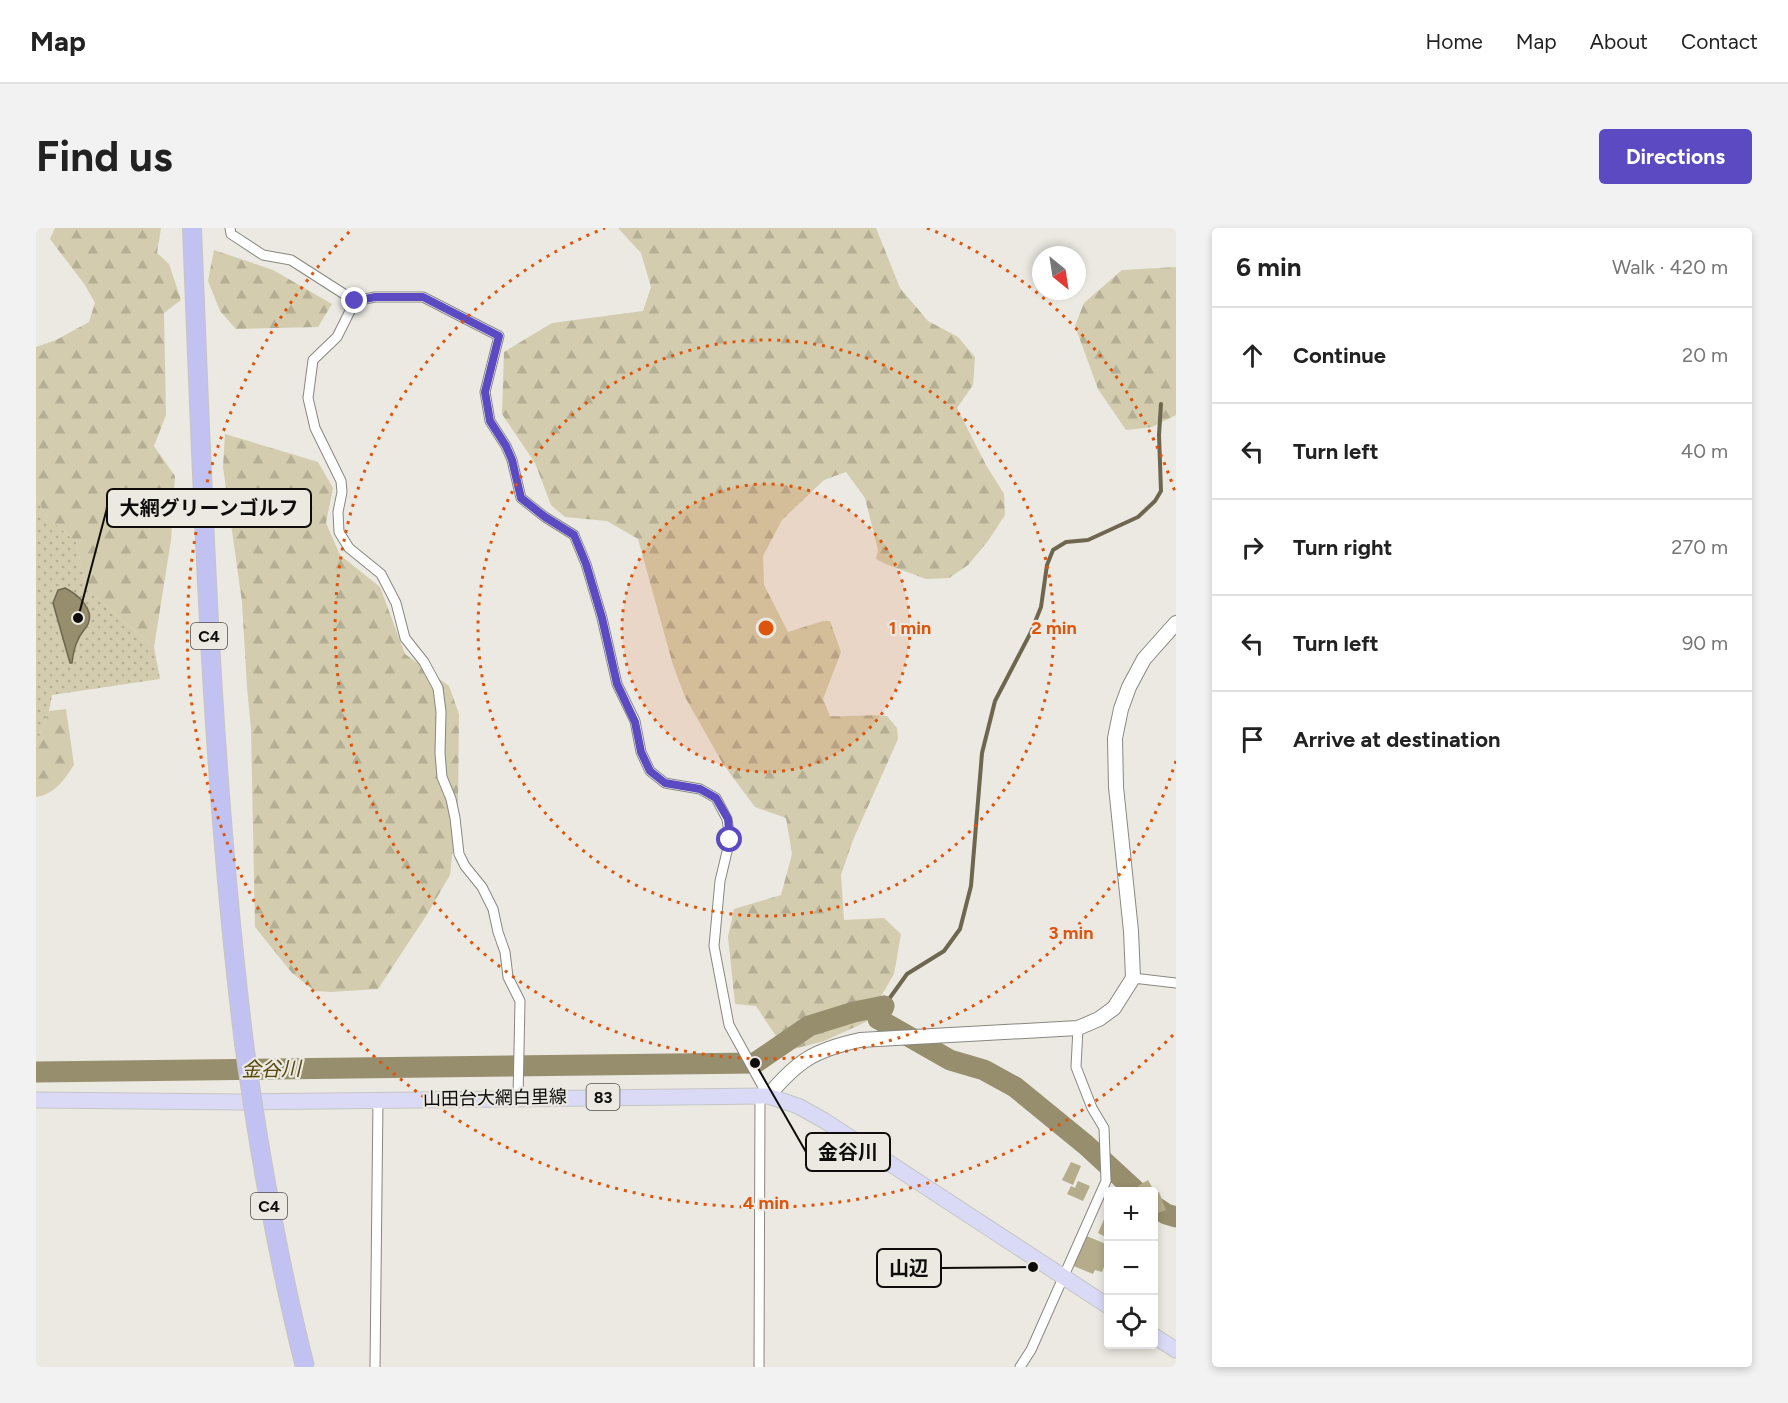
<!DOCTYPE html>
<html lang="en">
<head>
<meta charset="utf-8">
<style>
	:root { --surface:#fff; --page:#f2f2f2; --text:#222; --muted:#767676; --line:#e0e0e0; --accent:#5b4ac2 }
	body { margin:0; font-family:Figtree,"Noto Sans JP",sans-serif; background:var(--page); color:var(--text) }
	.controls { position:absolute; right:18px; bottom:18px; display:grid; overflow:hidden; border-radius:6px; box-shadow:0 3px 9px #0003 }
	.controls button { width:54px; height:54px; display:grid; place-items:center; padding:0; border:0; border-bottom:2px solid var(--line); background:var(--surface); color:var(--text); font:30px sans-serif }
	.compass { position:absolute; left:996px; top:18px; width:54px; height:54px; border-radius:50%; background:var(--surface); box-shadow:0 3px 9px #0003; rotate:150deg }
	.stop { position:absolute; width:18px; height:18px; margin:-14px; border:4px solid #5b4ac2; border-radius:50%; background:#fff }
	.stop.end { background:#5b4ac2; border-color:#fff; box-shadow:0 2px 6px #0008 }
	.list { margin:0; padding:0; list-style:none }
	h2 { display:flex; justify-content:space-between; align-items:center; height:78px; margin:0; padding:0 24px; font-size:26px }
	h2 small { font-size:20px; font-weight:400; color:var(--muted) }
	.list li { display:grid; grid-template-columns:39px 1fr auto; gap:18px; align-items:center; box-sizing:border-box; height:96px; padding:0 24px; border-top:2px solid var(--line) }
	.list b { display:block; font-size:22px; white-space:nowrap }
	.list em { font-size:20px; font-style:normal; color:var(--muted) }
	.icon { flex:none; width:33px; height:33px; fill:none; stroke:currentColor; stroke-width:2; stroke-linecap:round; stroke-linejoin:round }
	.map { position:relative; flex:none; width:1140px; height:1139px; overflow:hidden; border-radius:6px }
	header { display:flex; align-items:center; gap:36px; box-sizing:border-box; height:84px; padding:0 30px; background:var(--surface); border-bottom:2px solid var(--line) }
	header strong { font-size:28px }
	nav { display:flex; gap:33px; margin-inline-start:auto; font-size:21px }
	.intro { display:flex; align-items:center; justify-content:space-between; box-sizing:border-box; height:144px; padding:0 36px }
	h1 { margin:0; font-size:42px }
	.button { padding:15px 27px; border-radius:6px; background:var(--accent); color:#fff; font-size:21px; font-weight:700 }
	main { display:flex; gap:36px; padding:0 36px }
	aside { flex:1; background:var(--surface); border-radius:6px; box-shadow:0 3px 9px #0003 }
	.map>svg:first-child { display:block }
</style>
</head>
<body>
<header>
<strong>Map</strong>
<nav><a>Home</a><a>Map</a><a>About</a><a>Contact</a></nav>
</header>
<div class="intro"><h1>Find us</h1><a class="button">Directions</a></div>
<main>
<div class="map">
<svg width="1140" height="1139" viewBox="0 0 1140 1139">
	<defs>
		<pattern id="grass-dots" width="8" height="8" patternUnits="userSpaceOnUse" patternTransform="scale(1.5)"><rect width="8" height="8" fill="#d3ccae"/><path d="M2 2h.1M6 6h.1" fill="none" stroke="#b4ae94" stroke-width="1.8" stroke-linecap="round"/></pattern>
		<pattern id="forest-firs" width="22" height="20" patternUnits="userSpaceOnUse" patternTransform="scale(1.5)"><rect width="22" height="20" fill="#d3ccae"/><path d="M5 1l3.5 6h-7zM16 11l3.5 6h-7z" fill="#b4ae94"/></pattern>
	</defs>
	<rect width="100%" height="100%" fill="#ebe9e2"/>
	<!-- grass -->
	<path fill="url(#grass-dots)" d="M0 267 9 287 40 314 51 362 118 419 124 451 16 467 13 483 0 517Z"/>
	<!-- forest -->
	<path fill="url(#forest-firs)" d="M19 0H125L121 25 133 36 145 72 128 85 130 187 118 218 139 248 135 312 118 419 51 362 40 314 9 287 0 267V119L20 112 53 94 59 75 49 57 14 11Z
		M582 0H840L864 60 892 93 922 109 939 129 937 157 921 180 950 237 968 266 969 287 952 313 932 337 913 350 890 351 852 337 840 331 842 322 829 270 810 244 788 252 746 292 727 328 728 357 752 404 787 393H794L805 424 787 471 794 488C813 489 832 486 851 488L861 500 862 511 817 612 805 647 808 692 848 690 865 706 858 746 830 794 788 813 750 823 720 778 699 776 692 709 698 681 745 667 756 626 750 590 719 579 687 536 649 469 637 437 602 311 571 293 529 289 515 277 499 235 466 186 468 124 516 95 607 83 615 59 605 25Z
		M178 22 237 42 296 76 282 99 200 101 184 83 172 53Z
		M1140 39V187L1116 199 1090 202 1062 161 1039 98 1048 75 1086 42Z
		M189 206 282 234 297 260 290 295 304 327 344 359 369 426 413 458 423 486 422 574 414 647 390 688 342 761 295 764 279 763 256 745 219 699 215 501 211 459 206 374 187 239Z
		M30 481 38 537C28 552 19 566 0 569V517L13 483Z"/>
	<!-- water -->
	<path fill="#968e6d" stroke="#6d6750" stroke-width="1.5" d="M29 360C41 366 59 381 52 396 49 402 44 406 42 412 38 419 37 427 36 435H34L17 375 22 362Z"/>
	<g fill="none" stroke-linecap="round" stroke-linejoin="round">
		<!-- stream -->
		<path stroke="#6d6750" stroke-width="4" d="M848 778 871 746 908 723 924 701 935 658 946 525 959 473 995 404 1005 379 1011 337 1017 322 1030 314 1052 312 1102 289 1119 273 1125 263 1123 207 1125 176"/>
		<!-- river -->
		<path stroke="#968e6d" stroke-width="21" d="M848 778 842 791 914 832 948 842 979 859 1050 917 1101 964
			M0 844 719 835 773 798 818 784 848 778
			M1118 978 1130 986 1140 989"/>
	</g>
	<!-- building -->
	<path fill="#b4ac8a" d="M1035 934 1045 938 1037 957 1026 952Z
		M1112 952 1117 961 1112 964H1105L1102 958Z
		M1042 953 1054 958 1047 973 1031 966 1035 958 1039 960Z
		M1123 964 1130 982 1119 986 1118 966Z
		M1069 989 1072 990V1010L1062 1005Z
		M1048 1007 1070 1016 1068 1021 1072 1023V1029L1066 1044 1059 1042 1057 1046 1035 1037Z"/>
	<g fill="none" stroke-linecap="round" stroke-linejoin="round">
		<!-- street casing -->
		<g stroke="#888780" stroke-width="11">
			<path id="street" d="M194 0 195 6 227 27 255 32 319 73 339 69H387L463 108 449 164 454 193 470 218 476 232 485 270 509 289 538 307 550 336 566 390 581 456 599 493 605 524 614 543 629 555 664 561 680 570 691 591 694 611 684 653 678 718 693 797 732 868
				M319 73 301 109 277 132 272 170 279 200 305 253 306 264 302 284 303 304 313 320 345 346 360 375 369 410 388 434 402 460 405 484 404 525 406 549 415 571 419 590 423 626 429 638 446 659 457 681 462 704 469 724 472 749 484 773 482 870
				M1097 750 1140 755
				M339 1139 342 872
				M723 1139 724 868
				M984 1139 995 1122 1070 953 1068 900 1056 880 1040 839 1042 800"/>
		</g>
		<!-- secondary casing -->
		<g stroke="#888780" stroke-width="16">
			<path id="secondary" d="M732 868C762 832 779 822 824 812L1042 800 1063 791 1078 780 1097 750 1095 703 1080 559 1079 510 1085 481 1093 459 1108 431 1140 395"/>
		</g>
		<!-- primary casing -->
		<g stroke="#c5c5c4" stroke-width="17">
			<path id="primary" d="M0 872 204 874 732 868 762 878 789 893 1072 1078
				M1118 1108 1140 1122"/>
		</g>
		<!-- highway casing -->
		<g stroke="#c5c5c4" stroke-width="20">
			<path id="highway" d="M156 0C167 272 175 545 208 815"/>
		</g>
		<!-- street -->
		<use href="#street" stroke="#fff" stroke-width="9"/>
		<!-- secondary -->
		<use href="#secondary" stroke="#fff" stroke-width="14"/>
		<!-- primary -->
		<use href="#primary" stroke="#dadaf7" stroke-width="15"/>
		<!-- highway -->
		<use href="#highway" stroke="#c2c2f2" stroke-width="18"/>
		<!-- highway-bridge casing -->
		<g stroke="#c5c5c4" stroke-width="20" stroke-linecap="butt">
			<path id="highway-bridge" d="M208 815C223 924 242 1032 269 1139"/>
		</g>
		<!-- highway-bridge -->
		<use href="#highway-bridge" stroke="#c2c2f2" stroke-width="18"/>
	</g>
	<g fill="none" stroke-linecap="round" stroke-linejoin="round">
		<!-- route -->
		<path stroke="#5b4ac2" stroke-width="8" d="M319 73 339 69H387L463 108 449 164 454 193 470 218 476 232 485 270 509 289 538 307 550 336 566 390 581 456 599 494 605 524 614 543 629 555 664 561 680 570 692 591 694 612"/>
	</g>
	<!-- distance rings -->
	<circle cx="730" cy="400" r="144" fill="#dd550c" fill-opacity=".12"/>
	<g fill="none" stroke="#dd550c" stroke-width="3" stroke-dasharray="3 6">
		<circle cx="730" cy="400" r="144"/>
		<circle cx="730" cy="400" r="288"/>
		<path d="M1140 533A431 431 0 1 1 569 0M891 0A431 431 0 0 1 1140 267"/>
		<path d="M1137 807A575 575 0 0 1 316 1"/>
	</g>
	<g text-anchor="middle" stroke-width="4.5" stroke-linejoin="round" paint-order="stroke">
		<!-- shield labels -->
		<g fill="#ebe9e2" stroke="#504f4c" stroke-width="1.5">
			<rect x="155" y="395" width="36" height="26" rx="4.5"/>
			<rect x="550.5" y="856" width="33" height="26" rx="4.5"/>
			<rect x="215" y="965" width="36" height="26" rx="4.5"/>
		</g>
		<g font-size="16" font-weight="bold" fill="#0e0d0b">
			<text x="173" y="414">C4</text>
			<text x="567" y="875">83</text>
			<text x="233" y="984">C4</text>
		</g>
		<!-- street labels -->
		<g font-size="18" fill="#0e0d0b" stroke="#ebe9e2">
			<text transform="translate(459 870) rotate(-1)" y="6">山田台大網白里線</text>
		</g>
		<!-- water labels -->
		<g font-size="20" font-style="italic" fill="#55480a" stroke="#ebe9e2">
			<text transform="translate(235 841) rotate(-1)" y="7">金谷川</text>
		</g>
	</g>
	<circle cx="730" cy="400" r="9" fill="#dd550c" stroke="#ebe9e2" stroke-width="3"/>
	<g font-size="18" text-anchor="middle" font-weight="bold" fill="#dd550c" stroke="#ebe9e2" stroke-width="4.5" stroke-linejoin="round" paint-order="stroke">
		<text x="874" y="406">1 min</text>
		<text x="1018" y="406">2 min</text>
		<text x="1035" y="711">3 min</text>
		<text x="730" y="981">4 min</text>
	</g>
	<!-- callouts -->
	<path fill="none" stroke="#0e0d0b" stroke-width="2" d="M42 390L71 280M719 835L770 924M997 1039L905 1040"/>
	<g fill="#0e0d0b" stroke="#ebe9e2" stroke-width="2">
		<circle cx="42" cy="390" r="6"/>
		<circle cx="719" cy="835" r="6"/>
		<circle cx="997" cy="1039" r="6"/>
	</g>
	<g fill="#ebe9e2" stroke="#0e0d0b" stroke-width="2">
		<rect x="71" y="261" width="204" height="38" rx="6"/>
		<rect x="770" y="905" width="84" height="38" rx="6"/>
		<rect x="841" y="1021" width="64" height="38" rx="6"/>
	</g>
	<g font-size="20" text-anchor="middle" font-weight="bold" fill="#0e0d0b">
		<text x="173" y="287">大網グリーンゴルフ</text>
		<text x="812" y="931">金谷川</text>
		<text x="873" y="1047">山辺</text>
	</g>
</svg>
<div class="controls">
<button>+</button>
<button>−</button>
<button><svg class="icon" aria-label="locate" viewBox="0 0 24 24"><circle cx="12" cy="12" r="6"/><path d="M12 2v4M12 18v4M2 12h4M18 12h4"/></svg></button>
</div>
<svg class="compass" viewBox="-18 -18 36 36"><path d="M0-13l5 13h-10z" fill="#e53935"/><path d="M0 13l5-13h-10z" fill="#767676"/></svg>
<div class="stop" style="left:694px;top:612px"></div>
<div class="stop end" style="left:319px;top:73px"></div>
</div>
<aside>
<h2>6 min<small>Walk · 420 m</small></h2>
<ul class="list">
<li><svg class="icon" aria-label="ahead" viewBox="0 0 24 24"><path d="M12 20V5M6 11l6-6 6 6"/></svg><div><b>Continue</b></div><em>20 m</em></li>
<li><svg class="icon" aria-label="left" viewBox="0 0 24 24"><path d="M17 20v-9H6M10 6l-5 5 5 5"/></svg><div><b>Turn left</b></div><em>40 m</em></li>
<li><svg class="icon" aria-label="right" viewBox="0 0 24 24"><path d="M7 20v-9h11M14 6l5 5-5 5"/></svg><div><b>Turn right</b></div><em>270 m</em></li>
<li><svg class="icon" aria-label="left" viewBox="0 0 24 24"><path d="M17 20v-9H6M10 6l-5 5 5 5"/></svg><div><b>Turn left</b></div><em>90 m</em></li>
<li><svg class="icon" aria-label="arrive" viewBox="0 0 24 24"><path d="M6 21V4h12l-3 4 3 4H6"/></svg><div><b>Arrive at destination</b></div></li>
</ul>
</aside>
</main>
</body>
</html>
